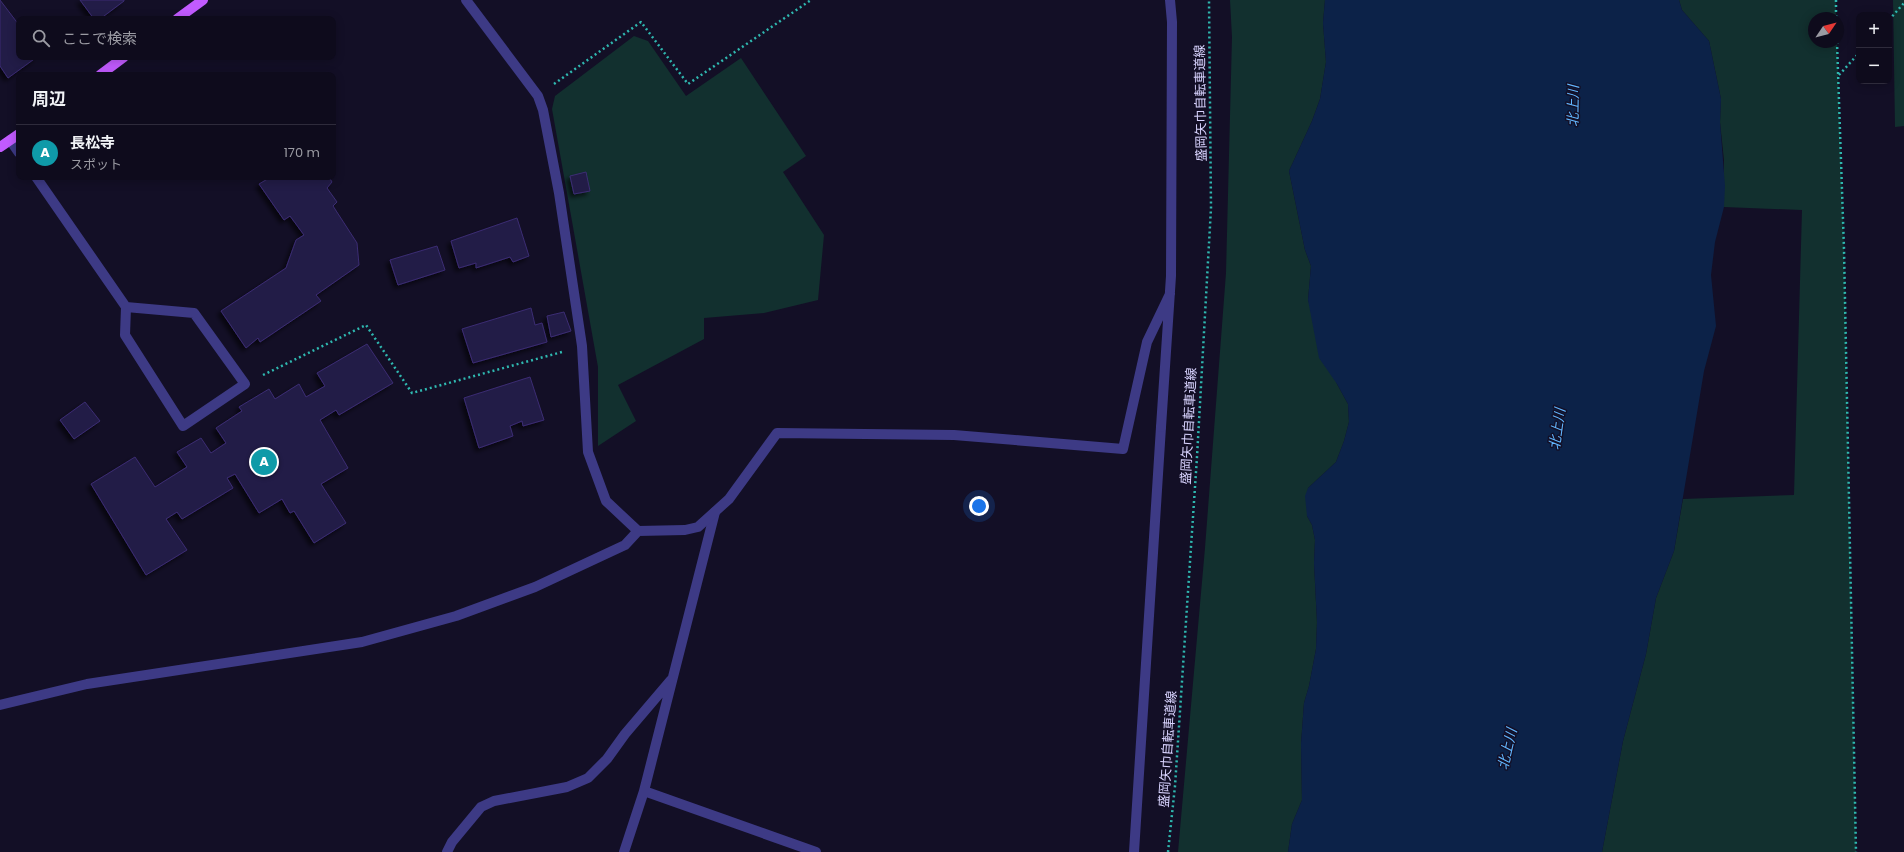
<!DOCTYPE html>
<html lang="ja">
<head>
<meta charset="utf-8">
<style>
	:root { --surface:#0e0b1c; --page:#1c1929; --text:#f1f3f6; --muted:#9b9ba3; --line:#2e2b3b; --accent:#2563eb }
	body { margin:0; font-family:Poppins,"Noto Sans JP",sans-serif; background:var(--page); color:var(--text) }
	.controls { position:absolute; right:12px; top:12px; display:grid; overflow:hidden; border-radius:8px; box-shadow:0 2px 10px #0003 }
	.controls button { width:36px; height:36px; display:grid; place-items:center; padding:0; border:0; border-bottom:1px solid var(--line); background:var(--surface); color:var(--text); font:20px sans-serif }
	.compass { position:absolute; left:1808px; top:12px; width:36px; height:36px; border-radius:50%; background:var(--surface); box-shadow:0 2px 10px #0003; rotate:55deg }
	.you { position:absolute; left:979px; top:506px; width:14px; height:14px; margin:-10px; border:3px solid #fff; border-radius:50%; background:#1a73e8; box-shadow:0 0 0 6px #1a73e833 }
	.badge { display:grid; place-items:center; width:26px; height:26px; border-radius:50%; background:var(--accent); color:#fff; font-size:13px; font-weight:700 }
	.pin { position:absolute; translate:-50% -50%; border:2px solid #fff; box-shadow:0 1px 4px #0006 }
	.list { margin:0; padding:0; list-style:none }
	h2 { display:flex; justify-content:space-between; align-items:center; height:52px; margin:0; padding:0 16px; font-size:17px }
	h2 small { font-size:13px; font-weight:400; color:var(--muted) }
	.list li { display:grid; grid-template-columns:26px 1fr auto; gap:12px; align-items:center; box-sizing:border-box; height:56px; padding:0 16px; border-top:1px solid var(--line) }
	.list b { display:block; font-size:15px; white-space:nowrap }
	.list p { margin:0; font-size:13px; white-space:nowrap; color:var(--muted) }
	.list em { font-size:13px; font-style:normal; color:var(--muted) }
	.icon { flex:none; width:22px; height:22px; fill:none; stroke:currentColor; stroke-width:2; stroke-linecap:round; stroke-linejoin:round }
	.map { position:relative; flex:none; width:1904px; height:852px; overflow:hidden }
	.search { position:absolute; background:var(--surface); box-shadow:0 2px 10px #0003; left:16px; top:16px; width:320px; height:44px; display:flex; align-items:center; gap:10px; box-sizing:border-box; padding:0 14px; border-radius:8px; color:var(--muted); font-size:15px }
	.panel { position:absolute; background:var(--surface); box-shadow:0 2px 10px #0003; left:16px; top:72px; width:320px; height:108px; border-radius:8px }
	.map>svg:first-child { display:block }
</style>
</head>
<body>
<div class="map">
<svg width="1904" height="852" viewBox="0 0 1904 852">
	<defs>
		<filter id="shadow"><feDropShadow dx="-3.5" dy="3.5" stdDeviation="2" flood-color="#0009"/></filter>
	</defs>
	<rect width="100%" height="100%" fill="#130f26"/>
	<!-- green -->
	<path fill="#12302f" d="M1230 0H1325L1323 23 1326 62 1320 99 1312 121 1289 171 1305 250 1311 266 1308 300 1337 384 1348 404 1349 422 1344 441 1336 462 1308 488 1307 516 1312 525 1315 540 1314 563 1317 622 1316 649 1309 686 1304 703 1301 744 1302 800 1292 824 1288 852H1178L1205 548 1226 273 1232 37Z
		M1679 0H1836V18H1814V42H1837L1844 249 1856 852H1602L1623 741 1646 654 1656 598 1674 551 1683 499 1794 495 1802 210 1724 207V160L1720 122 1721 99 1709 41 1682 10Z
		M1893 0H1904V126L1895 127Z
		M634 36 648 41 686 96 741 58 806 156 783 172 824 235 818 300 764 313 704 318V339L618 385 636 421 598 446V367L552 109 555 96Z"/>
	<!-- water -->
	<path fill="#0c2248" d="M1325 0H1679L1682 10 1709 41 1721 99 1720 122 1725 186 1724 207 1715 242 1711 275 1716 326 1704 371 1674 551 1656 598 1646 654 1623 741 1602 852H1288L1292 824 1302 800 1301 744 1304 703 1309 686 1316 649 1317 622 1314 563 1315 540 1312 525 1307 516 1305 496 1308 488 1336 462 1344 441 1349 422 1348 404 1337 384 1319 358 1308 300 1311 266 1305 250 1289 171 1312 121 1320 99 1326 62 1323 23Z"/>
	<!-- building -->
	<path fill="#241b47" stroke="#3b2d73" filter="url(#shadow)" d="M0 0 19 25V57H37L8 78 0 66Z
		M80 0H124V1L100 19H94Z
		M586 172 590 191 574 194 570 176Z
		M271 177H329L332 182 327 188 337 202 333 206 357 243 359 265 316 295 321 301 260 342 258 338 246 348 221 311 286 268 296 240 304 235 290 216 284 220 259 184Z
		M517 218 529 256 513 262 510 257 476 268V263L459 268 451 241Z
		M437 246 445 270 398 285 390 260Z
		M531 308 535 325 542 323 547 342 473 363 462 329Z
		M564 312 571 331 551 337 547 316Z
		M367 344 393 383 339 415 336 410 320 420 348 468 321 484 346 523 314 543 294 511 290 513 282 499 259 513 235 474 227 478 233 488 182 519 177 512 166 519 187 550 146 575 91 484 135 457 155 487 187 467 177 452 201 438 211 453 226 443 216 428 242 411 239 407 269 389 275 399 299 384 306 397 325 386 317 373Z
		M530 377 544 420 523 426 522 421 510 426 513 436 479 448 464 398Z
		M85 402 100 421 74 439 60 420Z"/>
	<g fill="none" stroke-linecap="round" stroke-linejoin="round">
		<!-- path -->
		<path stroke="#2fb8b0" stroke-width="2.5" stroke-dasharray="2 3" stroke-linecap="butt" d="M1836 0V18
			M1889 20 1904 3
			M1837 42 1844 249 1856 852
			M1839 75 1859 53
			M554 84 641 22 688 84 811 0
			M263 375 366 325 412 393 562 352
			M1168 852 1175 786 1197 457 1211 208 1209 0"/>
		<!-- lane -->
		<path stroke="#3d3a85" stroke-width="10" d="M10 140 19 153
			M36 177 126 307 125 335 183 426 245 384 194 313 126 307
			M644 791 816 852
			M447 852 452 842 481 807 494 801 567 787 588 778 607 759 625 734 671 680
			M624 852 644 791 715 512
			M1134 852 1161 427"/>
		<!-- street -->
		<path stroke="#3d3a85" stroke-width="10" d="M466 0 538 96 543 110 559 193 582 346 588 452 606 501 638 531 685 530 698 527 729 499 777 433 954 435 1123 449 1147 342 1170 294
			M1161 427 1171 276 1172 22 1170 0
			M0 705 87 684 362 642 456 616 535 587 625 545 638 531"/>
		<!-- primary -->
		<path stroke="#c25bff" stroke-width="10" d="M177 19 203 0
			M100 75 124 57
			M0 147 19 134"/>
	</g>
	<g text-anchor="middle" stroke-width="3" stroke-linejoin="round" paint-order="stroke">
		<!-- street labels -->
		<g font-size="13" fill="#d9d4ff" stroke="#130f26">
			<text transform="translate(1200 103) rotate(-91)" y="5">盛岡矢巾自転車道線</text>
			<text transform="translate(1188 426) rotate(-87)" y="5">盛岡矢巾自転車道線</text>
			<text transform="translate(1167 749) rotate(-86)" y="5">盛岡矢巾自転車道線</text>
		</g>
		<!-- water labels -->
		<g font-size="14" font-style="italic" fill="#62b6ff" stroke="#130f26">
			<text transform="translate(1573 106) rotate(-89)" y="5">北上川</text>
			<text transform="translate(1557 429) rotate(-82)" y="5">北上川</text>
			<text transform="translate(1507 749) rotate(-77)" y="5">北上川</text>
		</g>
	</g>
</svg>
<div class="controls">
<button>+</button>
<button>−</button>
</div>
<svg class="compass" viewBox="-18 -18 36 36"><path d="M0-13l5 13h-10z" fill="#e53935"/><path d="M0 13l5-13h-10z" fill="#9b9ba3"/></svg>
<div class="you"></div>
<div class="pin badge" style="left:264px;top:462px;background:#0f9aa8">A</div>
<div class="search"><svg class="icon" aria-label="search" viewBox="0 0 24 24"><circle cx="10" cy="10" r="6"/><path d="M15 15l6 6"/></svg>ここで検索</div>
<section class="panel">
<h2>周辺<small></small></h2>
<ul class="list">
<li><span class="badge" style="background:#0f9aa8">A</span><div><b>長松寺</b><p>スポット</p></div><em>170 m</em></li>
</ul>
</section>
</div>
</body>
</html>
